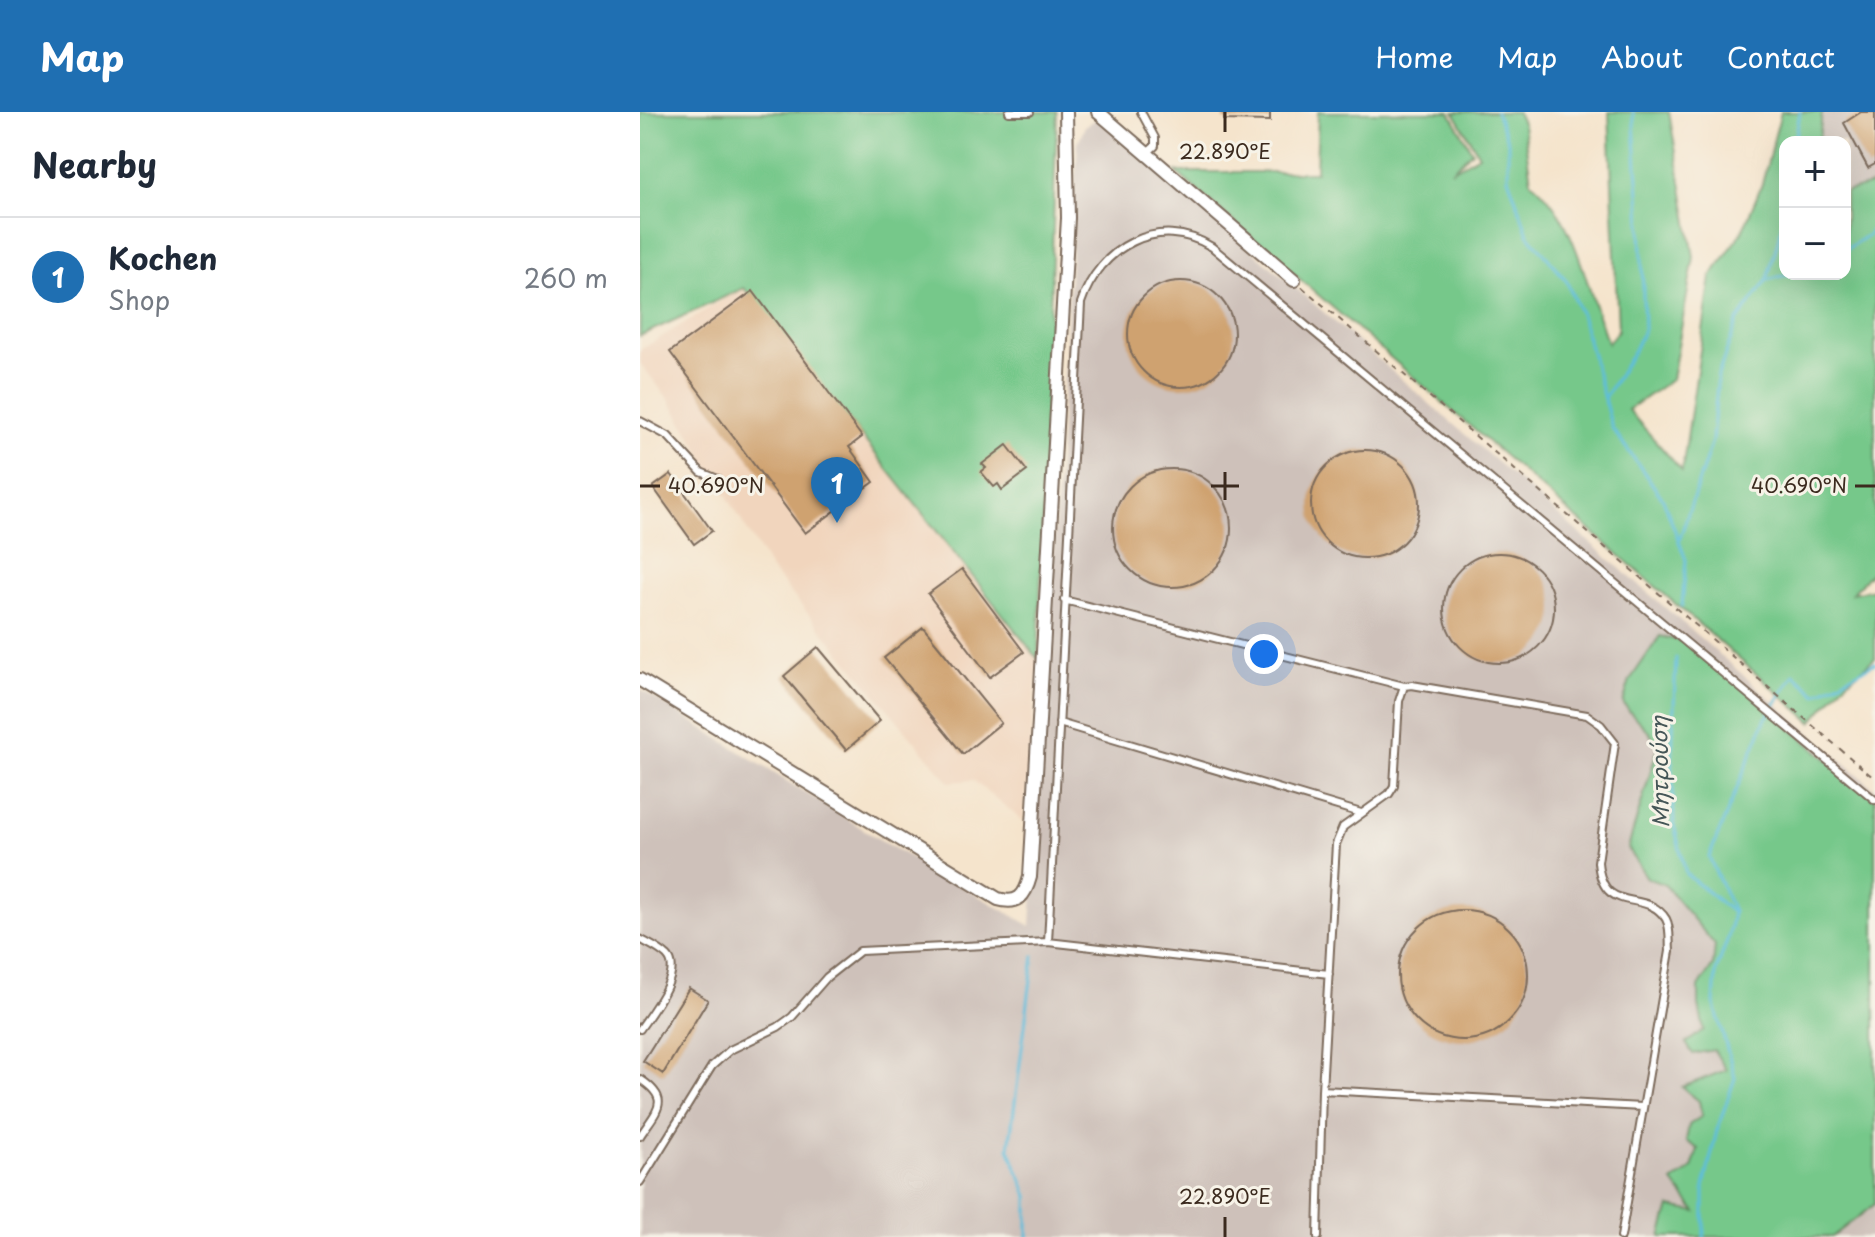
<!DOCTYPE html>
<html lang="en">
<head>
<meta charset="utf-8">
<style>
	:root { --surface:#fff; --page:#f2f2f3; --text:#1f2937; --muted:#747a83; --line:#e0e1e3; --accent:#1f6fb2 }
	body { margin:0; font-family:"Playpen Sans",sans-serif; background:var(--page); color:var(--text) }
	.controls { position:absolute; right:24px; top:24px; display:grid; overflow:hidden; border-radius:16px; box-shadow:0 8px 32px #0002 }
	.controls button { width:72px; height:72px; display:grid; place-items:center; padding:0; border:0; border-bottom:2px solid var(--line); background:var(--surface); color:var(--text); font:40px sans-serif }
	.you { position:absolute; left:624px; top:542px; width:28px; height:28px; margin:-20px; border:6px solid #fff; border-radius:50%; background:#1a73e8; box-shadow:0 0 0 12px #1a73e833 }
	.badge { display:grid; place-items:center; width:52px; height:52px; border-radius:50%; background:var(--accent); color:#fff; font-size:26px; font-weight:700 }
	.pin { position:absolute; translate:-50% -66px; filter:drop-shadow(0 2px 4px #0008) }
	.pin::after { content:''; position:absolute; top:42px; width:28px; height:24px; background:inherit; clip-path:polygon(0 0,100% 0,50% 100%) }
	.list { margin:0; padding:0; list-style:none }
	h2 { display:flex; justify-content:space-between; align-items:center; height:104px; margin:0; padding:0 32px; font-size:34px }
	h2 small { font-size:26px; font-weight:400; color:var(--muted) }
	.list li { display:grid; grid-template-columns:52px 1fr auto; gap:24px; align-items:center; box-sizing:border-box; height:120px; padding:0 32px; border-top:2px solid var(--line) }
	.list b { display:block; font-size:30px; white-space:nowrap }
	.list p { margin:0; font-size:26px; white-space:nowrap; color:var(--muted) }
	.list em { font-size:26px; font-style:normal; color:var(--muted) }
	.map { position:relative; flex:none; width:1235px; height:1125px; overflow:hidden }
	header { display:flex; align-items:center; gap:48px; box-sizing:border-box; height:112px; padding:0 40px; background:var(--accent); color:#fff }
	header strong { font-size:38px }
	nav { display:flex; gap:44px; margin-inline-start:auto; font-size:28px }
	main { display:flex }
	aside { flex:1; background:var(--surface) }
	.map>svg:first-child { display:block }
</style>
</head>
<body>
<header>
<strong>Map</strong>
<nav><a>Home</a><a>Map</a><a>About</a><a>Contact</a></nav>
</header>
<main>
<aside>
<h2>Nearby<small></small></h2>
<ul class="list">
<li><span class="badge">1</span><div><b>Kochen</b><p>Shop</p></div><em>260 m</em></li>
</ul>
</aside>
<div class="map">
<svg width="1235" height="1125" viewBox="0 0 1235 1125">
	<rect width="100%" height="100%" fill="#f7f3e8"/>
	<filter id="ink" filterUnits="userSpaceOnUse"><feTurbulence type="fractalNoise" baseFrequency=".0125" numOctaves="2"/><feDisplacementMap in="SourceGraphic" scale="16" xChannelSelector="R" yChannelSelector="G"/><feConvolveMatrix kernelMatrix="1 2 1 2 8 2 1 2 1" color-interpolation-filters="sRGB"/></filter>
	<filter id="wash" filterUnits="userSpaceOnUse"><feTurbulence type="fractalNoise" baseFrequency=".006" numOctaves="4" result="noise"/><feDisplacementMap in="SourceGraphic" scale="32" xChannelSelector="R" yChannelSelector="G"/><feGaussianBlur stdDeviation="1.8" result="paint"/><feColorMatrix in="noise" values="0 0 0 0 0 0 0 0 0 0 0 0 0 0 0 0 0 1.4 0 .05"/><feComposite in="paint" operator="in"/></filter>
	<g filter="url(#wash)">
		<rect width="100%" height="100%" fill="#f5e4cc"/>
		<!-- built -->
		<path fill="#f1d5bd" d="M104 175 398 547 383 709 333 668 309 670 130 456 30 289 0 251V238Z"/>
		<!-- industrial -->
		<path fill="#cec1ba" d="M1182 0H1235V72L1205 80V30H1179Z
			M459 6 1235 677V1125H0V577L247 732 391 814 438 31 445 14Z"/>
		<!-- green -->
		<path fill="#76c88a" stroke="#587954" stroke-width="2" d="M0 0H417L398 547 104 176 0 224Z
			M678 0H810L832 39 811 59 839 43 814 0H877L883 13 891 69C938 107 946 178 968 231L978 218 969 0H1029L1054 145 1032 267 988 298 1042 359 1071 165 1102 120 1108 106 1122 72 1141 0H1182L1179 30H1145V162H1205V80L1235 72V457L1212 481 1235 477V546L1202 574 1172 610 536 60H676Z
			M1020 524 1052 532 1235 688V1092L1192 1125H1021L1030 1095 1056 1100 1033 1070 1052 1056 1058 1037 1046 1029 1049 1013 1062 1004 1059 989 1042 975 1086 958 1074 938 1053 942 1046 931 1064 918 1059 894V875L1073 853 1075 833 1025 773 1007 766 988 736 1018 635C1010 616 994 608 983 591L990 568Z"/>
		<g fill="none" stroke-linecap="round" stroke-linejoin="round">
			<!-- stream -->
			<path stroke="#5dbddc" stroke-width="3" d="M856 0 868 30V65L888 122 926 168 941 203 972 316 1023 387 1046 448 1042 494
				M1155 30 1160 0
				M1205 138 1229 122 1235 114
				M1127 168 1150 162
				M965 285 993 240 1004 217 1001 111 993 0
				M1039 429 1072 329 1078 263 1097 210 1127 168 1145 103
				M1036 546 1032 642 1034 713 1046 762 1093 801 1088 826 1076 859 1074 890 1095 966 1077 1018 1064 1075V1125
				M1093 799 1069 745 1125 608 1154 562 1176 582 1235 551
				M388 1125V1084L369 1036 394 844"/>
		</g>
		<g id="blocks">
			<!-- building -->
			<path fill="#cfa26f" d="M584 0H630V9L584 8Z
				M1221 0H1235V52L1228 56 1204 11Z
				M488 222a53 53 0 1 1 106 0a53 53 0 1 1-106 0Z
				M113 179 222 325 209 335 234 370 165 421 30 240Z
				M367 333 387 359 362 378 358 372 354 375 341 360 346 356 342 352Z
				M671 392a54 54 0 1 1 108 0a54 54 0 1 1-108 0Z
				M473 416a59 59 0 1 1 118 0a59 59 0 1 1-118 0Z
				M31 362 72 419 54 432 13 375Z
				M804 496a55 55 0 1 1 110 0a55 55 0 1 1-110 0Z
				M322 457 384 540 350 565 288 482Z
				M283 515 361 611 323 642 244 546Z
				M178 535 240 609 206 638 144 564Z
				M758 863a65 65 0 1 1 130 0a65 65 0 1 1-130 0Z
				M49 876 68 888 23 962 3 949Z"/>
		</g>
	</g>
	<g filter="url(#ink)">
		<use href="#blocks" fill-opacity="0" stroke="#7c6b5b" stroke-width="2"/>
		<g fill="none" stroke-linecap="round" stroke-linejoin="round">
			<!-- lane casing -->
			<g stroke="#7c6b5b" stroke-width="10">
				<path id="lane" d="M369 0H390
					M501 0 515 26V34L506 42
					M0 309 28 324 61 360 78 367
					M424 488 764 574
					M419 611 721 701
					M0 827C9 832 20 837 27 844 44 860 10 902 0 917
					M408 830 689 862
					M0 967C32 988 17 998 0 1024
					M682 978 1002 995
					M0 1070 72 954 90 938 138 915 152 905 187 865 220 839 408 830 441 191C459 136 518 101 572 135L1235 688
					M678 1125 682 978 696 732 703 715 749 682 754 674 759 589 764 574 772 573 947 603 961 613 975 631 958 750C963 806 1006 775 1026 807 1031 816 1029 829 1030 839L981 1125"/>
			</g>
			<!-- street casing -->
			<g stroke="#7c6b5b" stroke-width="16">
				<path id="street" d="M458 0 654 168
					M0 568 358 787C378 793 385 784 390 765L428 106 426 0"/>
			</g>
			<!-- path -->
			<path stroke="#7c6b5b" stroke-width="2" stroke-dasharray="6 6" stroke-linecap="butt" d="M662 175 1235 667"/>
			<!-- lane -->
			<use href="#lane" stroke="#fff" stroke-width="6"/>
			<!-- street -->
			<use href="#street" stroke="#fff" stroke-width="12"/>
		</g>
	</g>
	<!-- ticks -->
	<path fill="none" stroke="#3b2a1e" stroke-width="3" d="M585 0V20M585 360V388M0 374H20M571 374H599M1215 374H1235M585 1105V1125"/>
	<g text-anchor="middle" stroke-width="6" stroke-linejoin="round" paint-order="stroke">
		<!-- water labels -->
		<g font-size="22" font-style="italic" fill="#455657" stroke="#f7f3e8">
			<text transform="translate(1020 660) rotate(-91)" y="8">Μητρούση</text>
		</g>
	</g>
	<g font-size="20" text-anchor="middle" fill="#3b2a1e" stroke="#f7f3e8" stroke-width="6" stroke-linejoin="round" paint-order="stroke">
		<text x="585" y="47">22.890°E</text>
		<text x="76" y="381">40.690°N</text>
		<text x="1159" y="381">40.690°N</text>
		<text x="585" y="1092">22.890°E</text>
	</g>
</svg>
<div class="controls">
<button>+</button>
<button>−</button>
</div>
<div class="you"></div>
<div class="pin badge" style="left:197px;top:411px">1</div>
</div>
</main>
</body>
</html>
